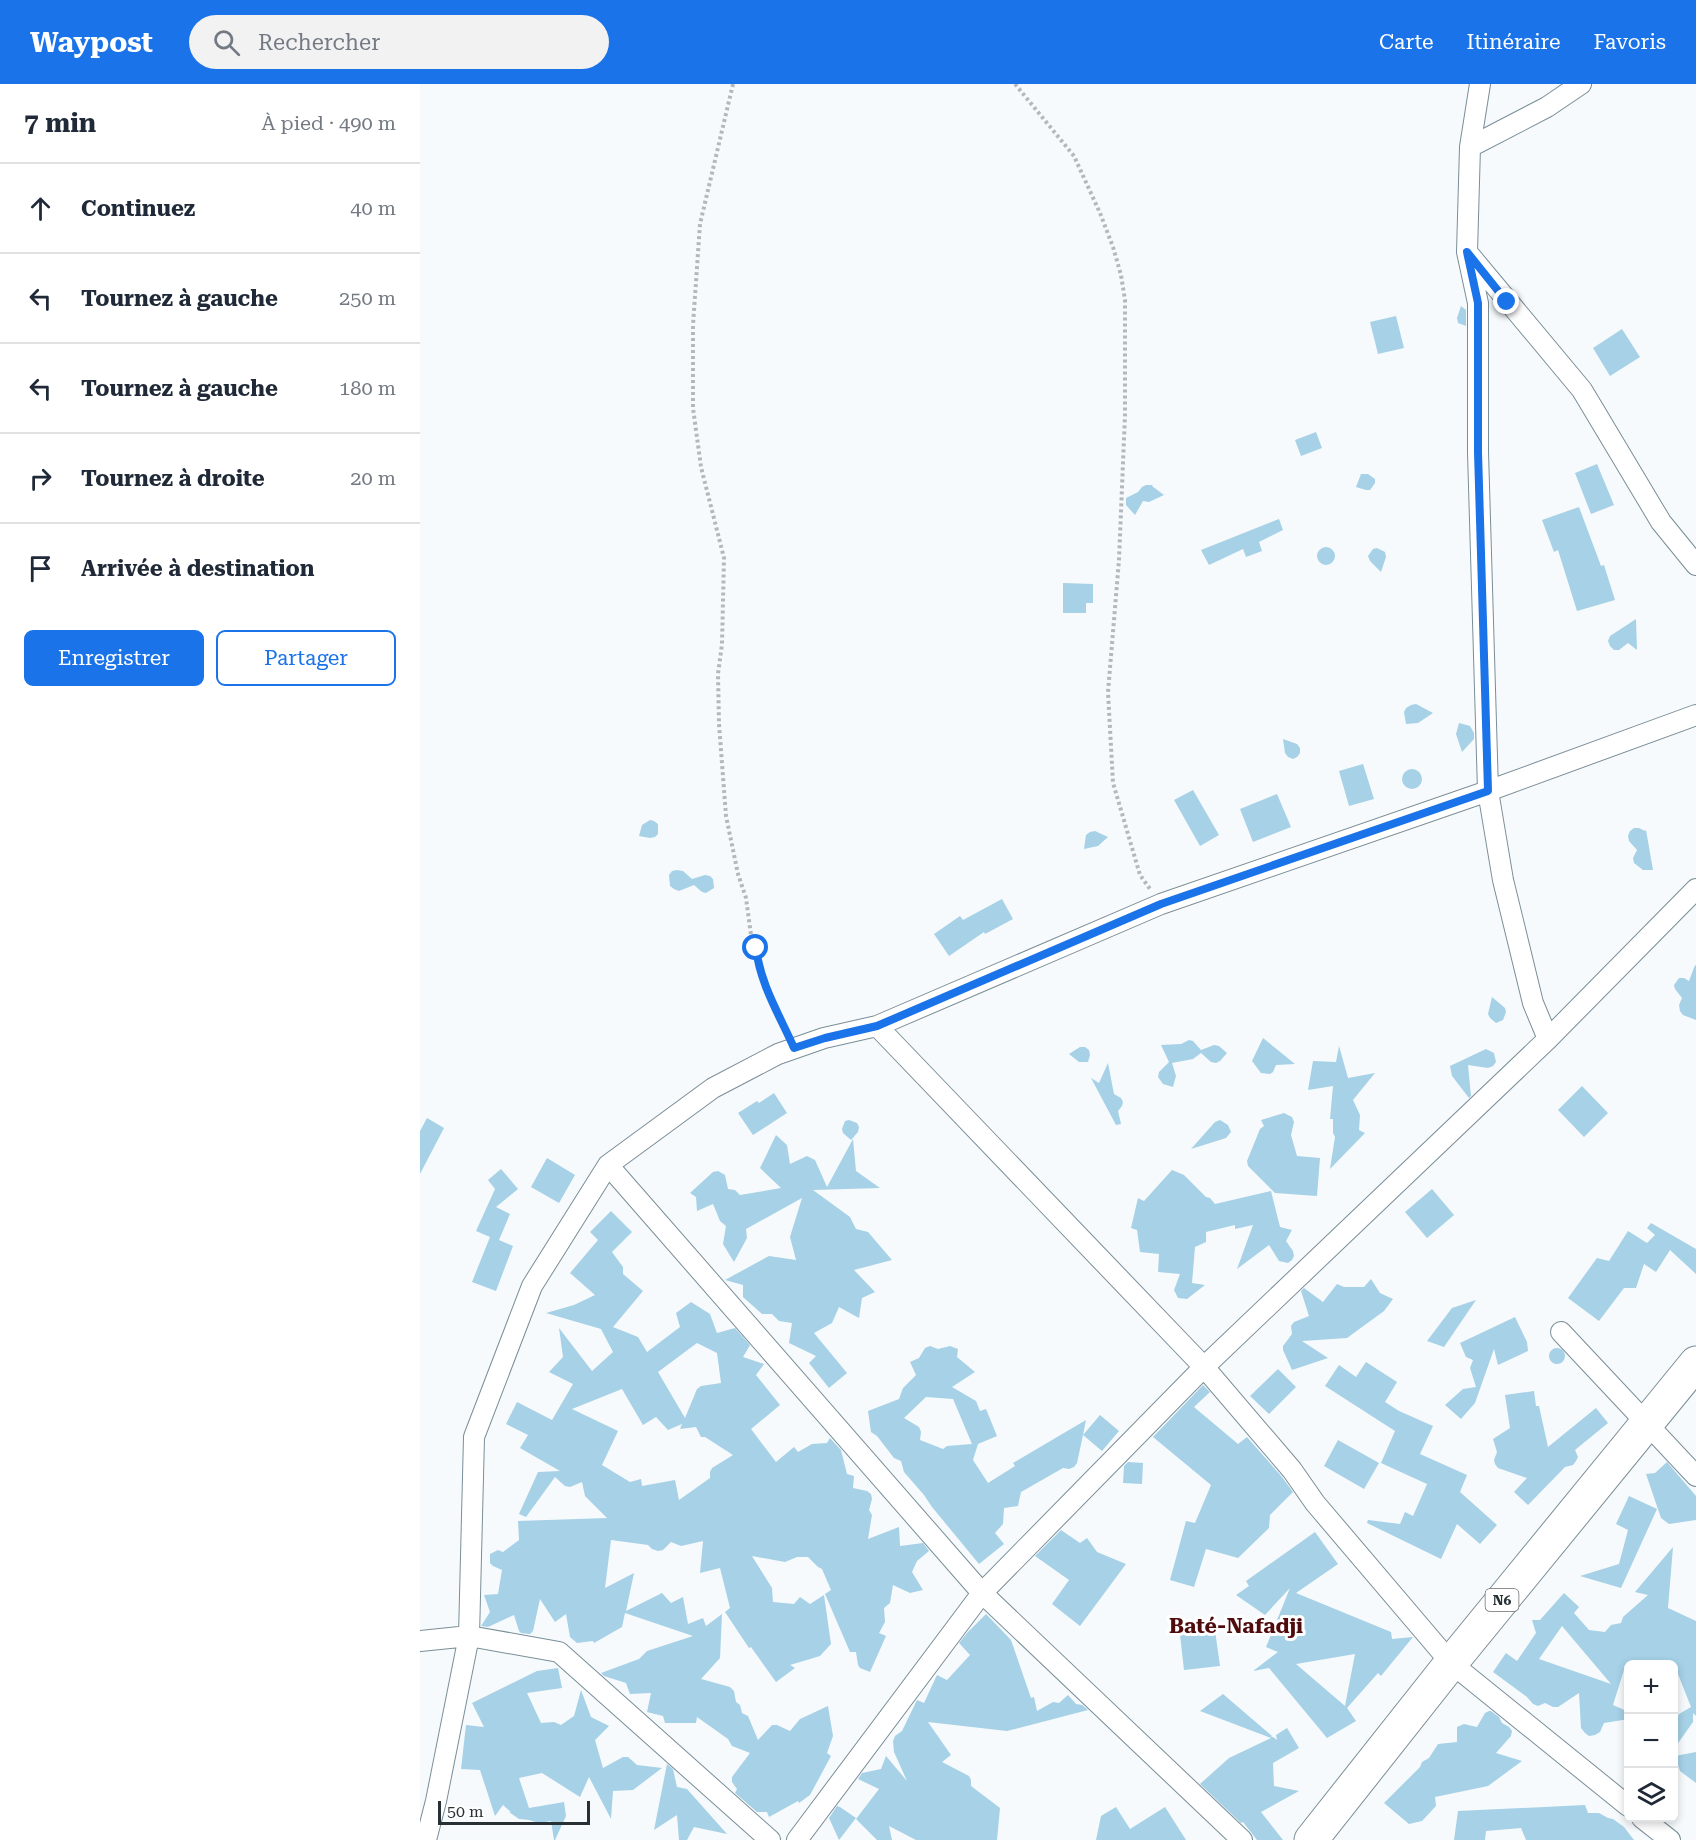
<!DOCTYPE html>
<html lang="fr">
<head>
<meta charset="utf-8">
<style>
	:root { --surface:#fff; --page:#f2f2f3; --text:#1f2937; --muted:#747a83; --line:#e0e1e3; --accent:#1a73e8 }
	body { margin:0; font-family:"Roboto Serif",serif; background:var(--page); color:var(--text) }
	.controls { position:absolute; right:18px; bottom:18px; display:grid; overflow:hidden; border-radius:9px; box-shadow:0 3px 9px #0003 }
	.controls button { width:54px; height:54px; display:grid; place-items:center; padding:0; border:0; border-bottom:2px solid var(--line); background:var(--surface); color:var(--text); font:30px sans-serif }
	.scale { position:absolute; left:18px; bottom:15px; width:152px; box-sizing:border-box; padding-left:6px; border:3px solid #273034; border-top:0; font-size:16px; line-height:21px; white-space:nowrap; color:#273034; -webkit-text-stroke:4px #fff; paint-order:stroke }
	.stop { position:absolute; width:18px; height:18px; margin:-14px; border:4px solid #1a73e8; border-radius:50%; background:#fff }
	.stop.end { background:#1a73e8; border-color:#fff; box-shadow:0 2px 6px #0008 }
	.list { margin:0; padding:0; list-style:none }
	h2 { display:flex; justify-content:space-between; align-items:center; height:78px; margin:0; padding:0 24px; font-size:26px }
	h2 small { font-size:20px; font-weight:400; color:var(--muted) }
	.list li { display:grid; grid-template-columns:39px 1fr auto; gap:18px; align-items:center; box-sizing:border-box; height:90px; padding:0 24px; border-top:2px solid var(--line) }
	.list b { display:block; font-size:22px; white-space:nowrap }
	.list em { font-size:20px; font-style:normal; color:var(--muted) }
	.actions { display:flex; gap:12px; padding:18px 24px }
	.actions a { flex:1; padding:14px 0; border:2px solid var(--accent); border-radius:9px; text-align:center; font-size:21px; color:var(--accent) }
	.actions .main { background:var(--accent); color:#fff }
	.icon { flex:none; width:33px; height:33px; fill:none; stroke:currentColor; stroke-width:2; stroke-linecap:round; stroke-linejoin:round }
	.map { position:relative; flex:none; width:1276px; height:1756px; overflow:hidden }
	header { display:flex; align-items:center; gap:36px; box-sizing:border-box; height:84px; padding:0 30px; background:var(--accent); color:#fff }
	header strong { font-size:28px }
	nav { display:flex; gap:33px; margin-inline-start:auto; font-size:21px }
	.search { width:420px; height:54px; background:var(--page); display:flex; align-items:center; gap:15px; box-sizing:border-box; padding:0 21px; border-radius:33px; color:var(--muted); font-size:22px }
	main { display:flex }
	aside { flex:1; background:var(--surface) }
	.map>svg:first-child { display:block }
</style>
</head>
<body>
<header>
<strong>Waypost</strong>
<div class="search"><svg class="icon" aria-label="search" viewBox="0 0 24 24"><circle cx="10" cy="10" r="6"/><path d="M15 15l6 6"/></svg>Rechercher</div>
<nav><a>Carte</a><a>Itinéraire</a><a>Favoris</a></nav>
</header>
<main>
<aside>
<h2>7 min<small>À pied · 490 m</small></h2>
<ul class="list">
<li><svg class="icon" aria-label="ahead" viewBox="0 0 24 24"><path d="M12 20V5M6 11l6-6 6 6"/></svg><div><b>Continuez</b></div><em>40 m</em></li>
<li><svg class="icon" aria-label="left" viewBox="0 0 24 24"><path d="M17 20v-9H6M10 6l-5 5 5 5"/></svg><div><b>Tournez à gauche</b></div><em>250 m</em></li>
<li><svg class="icon" aria-label="left" viewBox="0 0 24 24"><path d="M17 20v-9H6M10 6l-5 5 5 5"/></svg><div><b>Tournez à gauche</b></div><em>180 m</em></li>
<li><svg class="icon" aria-label="right" viewBox="0 0 24 24"><path d="M7 20v-9h11M14 6l5 5-5 5"/></svg><div><b>Tournez à droite</b></div><em>20 m</em></li>
<li><svg class="icon" aria-label="arrive" viewBox="0 0 24 24"><path d="M6 21V4h12l-3 4 3 4H6"/></svg><div><b>Arrivée à destination</b></div></li>
</ul>
<div class="actions"><a class="main">Enregistrer</a><a>Partager</a></div>
</aside>
<div class="map">
<svg width="1276" height="1756" viewBox="0 0 1276 1756">
	<rect width="100%" height="100%" fill="#f6fafc"/>
	<!-- building -->
	<path fill="#a6d1e6" fill-rule="evenodd" d="M1041 222 1046 226V242L1038 239 1037 234Z
		M976 232 984 264 958 270 950 238Z
		M1202 245 1220 273 1190 292 1173 264Z
		M896 348 902 364 881 372 875 356Z
		M1177 380 1194 421 1171 430 1155 389Z
		M941 390H948L955 395V399L950 406H946L936 403Z
		M726 401H733L732 402 744 411 729 418 723 417 715 431 706 421V414L718 408 722 403Z
		M1159 423 1181 482 1184 481 1195 516 1157 527 1138 466 1134 468 1122 436Z
		M859 435 863 446 839 458 842 467 826 473 823 465 789 481 781 466Z
		M897 472a9 9 0 1 1 18 0a9 9 0 1 1-18 0Z
		M957 464 965 468 966 473 961 488 950 477 948 472 953 465Z
		M643 499 673 500V519H666V529H643Z
		M1216 535 1217 566 1208 559 1199 566H1194L1190 562 1188 557 1190 552Z
		M996 620 1013 629 998 639 986 640 984 628 986 624 991 621Z
		M1039 639 1050 642 1054 649V655L1042 668 1036 650Z
		M863 655 877 660 880 664V669L877 673 873 675 868 673 865 669Z
		M943 680 954 715 929 722 919 687Z
		M982 695a10 10 0 1 1 20 0a10 10 0 1 1-20 0Z
		M773 706 799 751 780 762 754 716Z
		M857 710 871 743 833 758 820 725Z
		M230 736 234 737 238 740V750L235 753 230 754 219 752 222 741Z
		M1214 744H1219L1225 747 1226 746 1233 786H1223L1214 779 1213 774 1217 766 1209 757 1208 752 1210 747Z
		M675 747 688 753 678 762 664 765 666 751 670 748Z
		M257 786 263 787 272 795 285 791 290 792 293 795 294 804 286 809 282 808 274 801 259 807 254 805 250 802 249 791 252 787Z
		M582 815 593 835 565 850 564 848 529 872 514 850 540 832 543 836Z
		M1275 881 1276 882V936L1263 931 1260 927 1259 921 1262 914 1255 905 1254 901 1259 894H1264L1269 897Z
		M1072 913 1085 924 1086 928 1083 936 1076 939 1070 934 1068 930Z
		M843 954 875 980 856 981 853 988 850 990 841 989 832 977Z
		M769 956 773 957 781 966 794 961 799 962 807 969 800 977 796 979 791 978 781 969 773 975 752 979 756 992 753 1003 743 1000 738 993 739 988 749 978 741 961 761 960Z
		M919 962 928 994 955 989 933 1016 940 1031 939 1046 945 1049 910 1085 915 1053 913 1049V1035H910L913 1002 888 1006 893 977 916 978Z
		M660 963H665L669 966 670 971 668 978H659L649 970Z
		M1066 965 1074 969 1076 978 1073 982 1068 984 1048 981 1051 1012 1049 1014 1032 992 1030 982Z
		M688 979 694 1010 701 1014 703 1018 702 1022 698 1027 701 1040 696 1041 671 994 679 999Z
		M1162 1002 1188 1029 1164 1053 1138 1026Z
		M354 1009 367 1029 333 1051 318 1029 337 1017 339 1019Z
		M864 1029 872 1033 874 1038 871 1051 877 1072 900 1074 897 1112 855 1109 828 1082 827 1077 840 1045 844 1042 841 1036Z
		M7 1034 24 1044 0 1090V1047Z
		M429 1036 437 1039 439 1043 438 1048 431 1056 423 1049 422 1045 425 1037Z
		M800 1036 808 1041 811 1048 806 1054 771 1065 795 1038Z
		M356 1051 367 1061 370 1080 387 1072 395 1076 407 1103 433 1055 436 1087 460 1104 393 1106 430 1133 436 1145 448 1148 472 1176 434 1186 455 1208 442 1214 439 1234 419 1223 412 1239 394 1249 427 1289 409 1304 389 1279 396 1272 369 1259 372 1239 359 1237 352 1230H342L323 1213V1201L305 1196 349 1172 376 1176 370 1153 382 1114 326 1145 327 1154 314 1178 303 1160 306 1142 300 1137 293 1120 277 1127 276 1113 270 1109 293 1088 298 1087 305 1091 308 1105 315 1106 320 1111 361 1104 340 1084Z
		M127 1074 155 1091 139 1119 111 1103Z
		M81 1085 98 1105 76 1123 90 1130 79 1156 93 1162 76 1207 52 1198 70 1153 56 1147 75 1105 68 1096Z
		M752 1086 764 1091 786 1113 790 1114 795 1120 851 1107 860 1143 872 1146 866 1157 873 1167 874 1172 872 1176 868 1179 859 1177 849 1161 817 1185 833 1141 815 1145V1141L786 1148V1158L775 1163 772 1199 785 1201 767 1215 758 1214 754 1206 760 1190 738 1188 739 1170 720 1168 717 1146 711 1144 718 1114 724 1117Z
		M1012 1105 1034 1131 1007 1154 985 1128Z
		M191 1127 212 1148 192 1168 203 1183V1190L223 1207 193 1243 218 1253 227 1268 260 1243 256 1229 271 1218 290 1230 297 1249 315 1244 330 1261 323 1273 344 1280 336 1291 360 1321 331 1345 356 1378 374 1363 378 1368 392 1360 407 1359 410 1354 421 1366 427 1390 434 1392 433 1404 447 1407 451 1410 452 1415 449 1426 452 1431 448 1455 479 1443 480 1462 503 1459 509 1467 497 1477 492 1488 503 1506 490 1509 473 1501 470 1519 464 1524 465 1538 459 1549 466 1552 450 1588 440 1584 438 1581 436 1568H430L405 1510 411 1506 402 1485 398 1483 388 1473H377L365 1478 332 1472 352 1504 353 1518 374 1520 380 1513 390 1520 404 1511 411 1560 400 1572 370 1581 375 1584 356 1598 331 1563 329 1564 305 1528 310 1524 300 1484 280 1489 283 1457 261 1462 251 1458 243 1466 238 1467 232 1465 228 1461 191 1456 185 1504 214 1489 206 1527 242 1509 251 1519 263 1513 268 1540 283 1534 286 1542 302 1530 300 1574 281 1595 310 1603 314 1607 316 1618 320 1621 322 1629 328 1632 338 1656 352 1641H357L370 1647 380 1635 408 1622 413 1652 407 1669 411 1672 390 1711 379 1719 378 1717 349 1733 347 1728H337L315 1709 317 1705 312 1698V1693L330 1669 312 1662 308 1655 277 1633 276 1639H245L243 1632 227 1628 231 1609 210 1610 206 1599 184 1592 181 1589 219 1575 227 1567 273 1552 205 1529 202 1543 174 1559 173 1557 157 1559 150 1553 146 1530 135 1538 120 1515 113 1547 110 1550 101 1549 99 1547 94 1531 68 1543 61 1542 70 1528 64 1511 78 1510 82 1486 73 1482 70 1479V1470L78 1466 83 1468 99 1456 98 1437 187 1434 165 1412 162 1398 150 1403 145 1402 135 1393 106 1433 99 1430 118 1388 140 1387 100 1364 108 1351 86 1340 97 1318 132 1336 153 1300 129 1288 143 1273 139 1244 172 1287 193 1268 181 1245 126 1229 154 1221 175 1211 150 1189 178 1156 170 1148ZM277 1259 297 1269 301 1299 281 1302 277 1305 265 1334 238 1288ZM202 1305 223 1341 236 1333 248 1346 262 1340 260 1345 276 1343 281 1353H285L313 1371 292 1384 290 1388V1394L259 1416 255 1396 222 1402 221 1395 210 1398 182 1381 198 1347 152 1325Z
		M1231 1139 1276 1165V1190L1250 1166 1236 1188 1224 1180 1216 1204H1204L1179 1237 1148 1214 1177 1174 1189 1177 1208 1147 1227 1159 1235 1151 1227 1144Z
		M951 1195 960 1209 973 1215 964 1227 927 1254 882 1257 908 1274 872 1286 863 1266V1262L872 1250 871 1242 874 1238 889 1232 881 1207 884 1204 903 1218 917 1200 924 1203H944Z
		M1056 1216 1024 1263 1007 1257 1032 1224Z
		M1095 1233 1107 1258 1108 1267 1078 1281 1074 1265 1055 1319 1041 1335 1025 1321 1043 1305 1056 1303 1050 1284 1053 1276 1046 1273 1040 1259Z
		M510 1262 518 1265 530 1262 538 1265 537 1273 555 1288 532 1303 556 1317 560 1327 566 1325 577 1352 558 1360 553 1376 568 1399 595 1382 593 1379 666 1336 663 1351 680 1331 699 1347 682 1367 663 1351 657 1379 654 1383 649 1385 643 1384 601 1408 598 1422 584 1424 583 1440 575 1449 584 1460 559 1480 512 1423 504 1411 484 1388 481 1377 474 1374 457 1352 451 1348 448 1327 479 1315 483 1304 496 1291 490 1278 499 1274 505 1264ZM506 1313 533 1315 552 1360 527 1362 523 1365 500 1356 501 1348 499 1343 484 1334Z
		M1129 1272a8 8 0 1 1 16 0a8 8 0 1 1-16 0Z
		M946 1278 977 1298 965 1318 979 1327 1013 1342 1000 1370 1047 1391 1040 1408 1077 1441 1060 1460 1037 1440 1021 1475 947 1439 948 1436 980 1440 985 1428 993 1432 1007 1400 961 1379 975 1347 905 1302 919 1281 936 1293Z
		M858 1285 876 1303 849 1330 830 1312Z
		M783 1301 790 1308 774 1323 818 1360 827 1353 862 1393 873 1408 850 1431 849 1444 818 1474 786 1465 774 1503 750 1496 766 1437 775 1439 791 1401 733 1353Z
		M1114 1307 1116 1322H1119L1128 1363 1176 1324 1188 1339 1155 1366 1158 1373 1156 1377 1153 1381 1145 1383 1108 1421 1094 1408 1107 1394 1078 1384 1075 1380 1074 1376 1077 1368 1073 1355 1090 1344 1085 1311Z
		M918 1356 959 1379 944 1405 904 1382Z
		M708 1378 723 1379 722 1400 703 1399 704 1382Z
		M1247 1378 1276 1412V1436L1249 1440 1241 1434 1226 1390 1235 1389Z
		M1209 1412 1237 1425 1201 1504 1160 1492 1199 1480 1208 1446 1196 1440Z
		M641 1446 660 1459 667 1454 677 1468 706 1480 660 1542 632 1520 649 1496 615 1472Z
		M895 1448 918 1480 876 1509 971 1548 972 1555 993 1553 961 1592 958 1589 927 1624 936 1637 907 1654 849 1584 833 1587 858 1568 846 1563 870 1504 845 1531 816 1511 829 1502 826 1497ZM935 1570 925 1622 876 1580Z
		M1253 1463 1248 1524 1276 1537V1632L1273 1629V1638L1256 1662 1257 1633 1259 1630 1271 1623 1258 1590 1254 1589V1581H1209V1589L1204 1586 1193 1621 1209 1628V1635L1184 1639 1180 1648 1175 1651 1169 1652 1165 1649 1161 1644 1159 1609 1138 1623H1133L1125 1619 1118 1622 1113 1620 1107 1613 1073 1588 1086 1569 1097 1577 1116 1549 1112 1536H1120L1144 1509 1159 1523 1154 1529 1169 1546 1185 1548 1191 1541 1201 1539 1203 1533 1228 1511 1215 1508ZM1142 1542 1191 1600 1119 1575Z
		M566 1530 591 1556 611 1614 614 1613 617 1627 633 1618 639 1619 648 1611 656 1620 662 1621 668 1626 587 1647 508 1638 531 1671 522 1678 549 1692 551 1696V1702L580 1724 577 1756H496L469 1742 472 1756H457L436 1735 459 1705 438 1695 442 1689 461 1685 466 1672 487 1697 474 1668 473 1657 475 1652 482 1647 497 1616 504 1619 517 1591 527 1596 550 1571 539 1559 547 1549Z
		M795 1546 800 1582 764 1586 760 1551Z
		M138 1584 142 1604 107 1609 121 1639 134 1638 141 1641 154 1632 161 1606 171 1633 189 1642 175 1656 183 1684 203 1673H208L217 1681 242 1684 213 1706 193 1707 191 1735 169 1693 160 1713 122 1689 99 1694 109 1724 144 1718 146 1732 135 1756H134L131 1737 119 1739 109 1736 99 1735 89 1728H91L83 1721 75 1732 60 1686 41 1685 46 1641 64 1643 52 1619 117 1587Z
		M803 1610 852 1652 851 1653H853L857 1656 856 1651 867 1644 879 1664 853 1679 854 1702 879 1707 841 1728 863 1756H837L823 1738 821 1739 780 1700 809 1674 851 1654 780 1627Z
		M1069 1627H1071L1079 1633 1082 1639 1089 1643 1092 1647 1091 1652 1076 1669 1102 1677 1068 1702 1015 1713 1016 1722 1002 1737 989 1740 964 1719 1000 1683 1002 1678 1009 1674 1018 1660 1037 1658V1643L1044 1640 1057 1643 1065 1629Z
		M1276 1668V1699L1260 1687 1255 1672Z
		M247 1680 253 1685 257 1703 267 1705 307 1750 274 1743 267 1756H259L257 1731 234 1746Z
		M1165 1721 1168 1729H1179L1188 1734 1193 1735 1204 1743 1214 1756H1106L1101 1744 1066 1747 1065 1756H1034L1038 1727Z
		M417 1722 420 1723 436 1734 419 1756 409 1734Z
		M696 1723 710 1745 745 1723 766 1756H676L681 1732Z"/>
	<g fill="none" stroke-linecap="round" stroke-linejoin="round">
		<!-- street casing -->
		<g stroke="#7a8e98" stroke-width="22">
			<path id="street" d="M1060 0 1050 63 1047 168 1162 306 1241 438 1276 481
				M1050 63 1127 23 1161 0
				M1047 168 1058 219V368L1068 707 1083 796 1113 919 1128 955
				M457 942 784 1283 872 1386 895 1419 1031 1579 1208 1722
				M188 1081 562 1509 822 1756
				M1141 1248 1276 1392
				M0 1557 49 1552 139 1568 350 1756
				M1222 1734 1250 1756
				M6 1756 16 1717 49 1552 54 1353 112 1202 188 1081 293 1004 358 970 404 954 457 942 741 820 1068 707 1276 631
				M377 1756 562 1509 784 1283 1128 955 1276 805"/>
		</g>
		<!-- highway casing -->
		<g stroke="#7a8e98" stroke-width="35">
			<path id="highway" d="M891 1756 1031 1579 1276 1279"/>
		</g>
		<!-- path -->
		<path stroke="#b3b8bb" stroke-width="4" stroke-dasharray="3 3" stroke-linecap="butt" d="M313 0 280 140 273 241V324L281 383 304 474 302 560 298 590 299 640 306 732 318 790 326 814 331 851 336 864 338 879 349 912 366 947
			M595 0 654 72 680 129 693 163 701 191 705 216V331L699 476 688 608 693 699 720 791 730 805"/>
		<!-- street -->
		<use href="#street" stroke="#fff" stroke-width="20"/>
		<!-- highway -->
		<use href="#highway" stroke="#fff" stroke-width="33"/>
	</g>
	<g fill="none" stroke-linecap="round" stroke-linejoin="round">
		<!-- route -->
		<path stroke="#1a73e8" stroke-width="8" d="M336 864C340 900 360 932 374 964L405 954 457 942 741 820 1068 707 1058 368V219L1047 168 1087 218"/>
	</g>
	<g text-anchor="middle" stroke-width="6" stroke-linejoin="round" paint-order="stroke">
		<!-- shield labels -->
		<rect fill="#fff" stroke="#686e71" stroke-width="1.5" x="1065.5" y="1505" width="33" height="22" rx="4.5"/>
		<g font-size="14" font-weight="bold" fill="#273034">
			<text x="1082" y="1521">N6</text>
		</g>
		<!-- district labels -->
		<g font-size="21" font-weight="bold" fill="#500b0d" stroke="#fff">
			<text x="816" y="1549">Baté-Nafadji</text>
		</g>
	</g>
</svg>
<div class="controls">
<button>+</button>
<button>−</button>
<button><svg class="icon" aria-label="layers" viewBox="0 0 24 24"><path d="M12 4l9 5-9 5-9-5zM3 14l9 5 9-5"/></svg></button>
</div>
<div class="scale">50 m</div>
<div class="stop" style="left:336px;top:864px"></div>
<div class="stop end" style="left:1087px;top:218px"></div>
</div>
</main>
</body>
</html>
